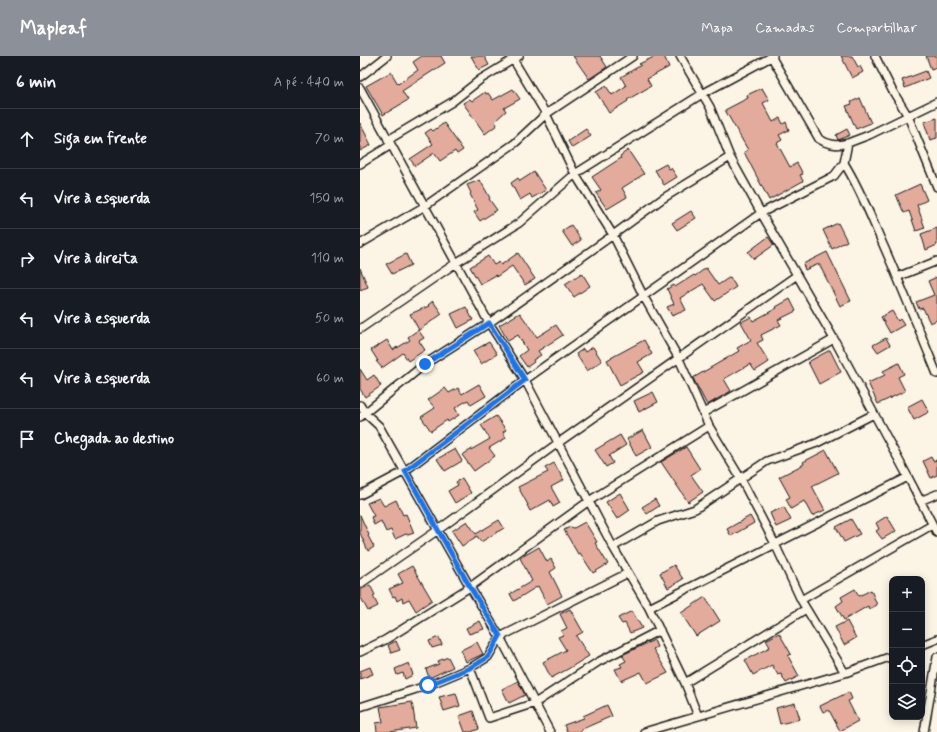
<!DOCTYPE html>
<html lang="pt">
<head>
<meta charset="utf-8">
<style>
	:root { --surface:#171b24; --page:#242831; --text:#f1f3f6; --muted:#9ea1a6; --line:#363941; --accent:#8c9099 }
	body { margin:0; font-family:Mynerve,sans-serif; background:var(--page); color:var(--text) }
	.controls { position:absolute; right:12px; bottom:12px; display:grid; overflow:hidden; border-radius:8px; box-shadow:0 2px 10px #0003 }
	.controls button { width:36px; height:36px; display:grid; place-items:center; padding:0; border:0; border-bottom:1px solid var(--line); background:var(--surface); color:var(--text); font:20px sans-serif }
	.stop { position:absolute; width:12px; height:12px; margin:-9px; border:3px solid #1a73e8; border-radius:50%; background:#fff }
	.stop.end { background:#1a73e8; border-color:#fff; box-shadow:0 1px 4px #0008 }
	.list { margin:0; padding:0; list-style:none }
	h2 { display:flex; justify-content:space-between; align-items:center; height:52px; margin:0; padding:0 16px; font-size:17px }
	h2 small { font-size:13px; font-weight:400; color:var(--muted) }
	.list li { display:grid; grid-template-columns:26px 1fr auto; gap:12px; align-items:center; box-sizing:border-box; height:60px; padding:0 16px; border-top:1px solid var(--line) }
	.list b { display:block; font-size:15px; white-space:nowrap }
	.list em { font-size:13px; font-style:normal; color:var(--muted) }
	.icon { flex:none; width:22px; height:22px; fill:none; stroke:currentColor; stroke-width:2; stroke-linecap:round; stroke-linejoin:round }
	.map { position:relative; flex:none; width:577px; height:676px; overflow:hidden }
	header { display:flex; align-items:center; gap:24px; box-sizing:border-box; height:56px; padding:0 20px; background:var(--accent); color:#fff }
	header strong { font-size:19px }
	nav { display:flex; gap:22px; margin-inline-start:auto; font-size:14px }
	main { display:flex }
	aside { flex:1; background:var(--surface) }
	.map>svg:first-child { display:block }
</style>
</head>
<body>
<header>
<strong>Mapleaf</strong>
<nav><a>Mapa</a><a>Camadas</a><a>Compartilhar</a></nav>
</header>
<main>
<aside>
<h2>6 min<small>A pé · 440 m</small></h2>
<ul class="list">
<li><svg class="icon" aria-label="ahead" viewBox="0 0 24 24"><path d="M12 20V5M6 11l6-6 6 6"/></svg><div><b>Siga em frente</b></div><em>70 m</em></li>
<li><svg class="icon" aria-label="left" viewBox="0 0 24 24"><path d="M17 20v-9H6M10 6l-5 5 5 5"/></svg><div><b>Vire à esquerda</b></div><em>150 m</em></li>
<li><svg class="icon" aria-label="right" viewBox="0 0 24 24"><path d="M7 20v-9h11M14 6l5 5-5 5"/></svg><div><b>Vire à direita</b></div><em>110 m</em></li>
<li><svg class="icon" aria-label="left" viewBox="0 0 24 24"><path d="M17 20v-9H6M10 6l-5 5 5 5"/></svg><div><b>Vire à esquerda</b></div><em>50 m</em></li>
<li><svg class="icon" aria-label="left" viewBox="0 0 24 24"><path d="M17 20v-9H6M10 6l-5 5 5 5"/></svg><div><b>Vire à esquerda</b></div><em>60 m</em></li>
<li><svg class="icon" aria-label="arrive" viewBox="0 0 24 24"><path d="M6 21V4h12l-3 4 3 4H6"/></svg><div><b>Chegada ao destino</b></div></li>
</ul>
</aside>
<div class="map">
<svg width="577" height="676" viewBox="0 0 577 676">
	<rect width="100%" height="100%" fill="#fcf5e5"/>
	<filter id="ink" filterUnits="userSpaceOnUse"><feTurbulence type="fractalNoise" baseFrequency=".025" numOctaves="2"/><feDisplacementMap in="SourceGraphic" scale="8" xChannelSelector="R" yChannelSelector="G"/><feConvolveMatrix kernelMatrix="1 2 1 2 8 2 1 2 1" color-interpolation-filters="sRGB"/></filter>
	<g filter="url(#ink)">
		<!-- building -->
		<path fill="#e3ab9b" stroke="#1c1c1c" d="M62 0H81L85 7 42 35 48 44 23 59 6 30 31 16 38 28 58 14 53 6Z
			M111 0H124L129 9 119 14Z
			M213 0H240L247 11 229 23Z
			M296 0H304L309 11 287 23 291 30 267 44 268 45 249 57 236 36 246 30 252 39 266 30 261 21 281 9 279 8Z
			M481 0H492L498 11 500 10 503 16 492 22Z
			M566 0H577V11L571 13Z
			M566 15 569 22 545 32 542 24Z
			M402 32 409 44 403 47 413 66 420 62 423 68 426 66 429 74 419 79 422 84 417 87 430 111 437 107 443 118 440 119 443 125 409 144 384 96 388 94 365 54 388 42 387 39Z
			M153 33 160 43 144 52 146 55 135 65 137 69 125 78 103 47 110 43 112 45 125 36 126 38 128 37 133 44Z
			M500 42 511 67 496 73 486 50 492 48 491 46Z
			M577 62V82L570 84 564 66Z
			M0 67 11 89 0 95Z
			M84 67 103 94 97 98 95 95 80 105 74 97 55 110 50 103 73 88 65 77 71 73 73 75Z
			M226 73 231 80 212 92 208 85Z
			M487 73 490 79 478 84 476 79Z
			M268 94 284 118 262 132 267 141 247 153 236 137 241 134 232 121 261 102 260 100Z
			M306 108 309 113 311 112 317 121 304 129 295 114Z
			M174 116 186 134 172 142 170 138 160 144 151 127 158 122 160 125Z
			M120 124 130 142 129 143 137 154 120 165 114 156 118 154 110 138 111 137 107 129Z
			M560 128 567 144 557 149 565 172 556 175 549 155 544 157 536 139Z
			M331 155 336 162 317 174 312 167Z
			M478 167 487 185 472 193 463 174Z
			M211 169 221 184 212 190 202 175Z
			M577 172V189L566 194 561 178Z
			M408 181 414 189 394 203 388 196Z
			M467 196 491 245 480 250 459 208 445 214 443 208Z
			M158 197 175 223 165 229 152 210 136 221V219L120 228 110 211 128 200 134 209 139 206 141 209Z
			M46 198 51 209 32 218 26 208Z
			M0 212 8 231 0 234Z
			M346 212 358 229 370 221 376 231 355 245 343 228 320 242 326 254 312 260 307 251 314 248 307 233 314 229 315 231 334 219 335 220Z
			M222 217 230 230 214 241 205 228Z
			M577 221V264L570 267 563 252 559 253 556 246 574 239 568 225Z
			M430 243 436 255 418 264 421 269 401 279 403 284 397 287 409 306 395 315 390 308 364 323 371 335 347 349 333 322 379 295 377 292 391 284 381 266 391 261 393 265 417 252 416 251Z
			M73 245 82 258 59 274 50 258 69 250 68 249Z
			M106 251 113 264 98 272 91 258Z
			M532 255 538 265 540 263 544 269 530 277 521 261Z
			M160 257 177 281 196 269 203 279 178 295 181 299 173 304 174 306 167 311 159 300 167 294 158 279 148 285 139 269Z
			M58 274 64 282 59 285 65 294 48 305 43 297 22 312 16 305H18L11 294 27 284 33 294 37 291V292L50 284 48 281Z
			M526 282 530 289 518 296 513 289Z
			M284 284 292 298 278 306 284 316 260 329 247 304Z
			M129 286 137 298 121 308 113 295Z
			M233 291 242 305 227 315 216 298 223 293 225 296Z
			M470 294 481 316 459 328 448 306Z
			M539 307 544 318 538 321 545 335 518 348 508 327 525 319 523 315Z
			M0 313 7 324 14 319 21 330 5 341 0 333Z
			M119 328 126 340 111 349 108 344 95 352 99 359 88 366 87 364 71 375 61 361 75 352 68 344 85 332 89 337 98 332 102 338Z
			M293 336 298 346 279 356 274 345Z
			M562 343 569 356 554 364 547 351Z
			M136 360 146 374 143 376 146 382 129 392 135 400 114 415 102 399 130 383 121 369Z
			M283 374 292 391 276 400 267 383Z
			M260 379 266 389 249 400 253 407 246 411 235 394Z
			M326 391 340 413 331 419 343 436 328 446 301 406Z
			M95 393 102 405 85 415 77 403Z
			M466 394 478 417 452 430 465 454 452 460 444 445 431 453 426 443 430 441 419 421 444 408 443 406Z
			M571 401 573 405 577 404V419L571 422 563 405Z
			M194 407 204 424 191 431 200 447 193 451 190 444 170 455 167 449H168L158 431 188 416 185 412Z
			M102 422 111 437 95 447 88 435 98 429 96 426Z
			M260 437 270 454 257 463 246 446Z
			M19 442 24 450 36 444 43 459 46 458 54 477 48 479 46 478 35 483 31 474 26 476 21 465 14 469 11 461 14 460 7 447Z
			M295 443 299 450 287 458 282 451Z
			M424 451 431 464 416 471 410 457Z
			M0 459 9 479 8 480 14 491 8 495 0 477Z
			M390 460 394 467 371 480 367 473Z
			M527 460 536 475 522 483 516 475 519 473 516 467Z
			M491 463 500 478 484 486 476 471Z
			M139 464 144 472 121 486 117 480 102 490 92 475 107 465 116 478Z
			M225 466 237 486 235 487 248 508 233 517 220 497 218 498 204 474 210 471 214 472Z
			M179 491 187 506 191 503 196 512 190 516 202 540 187 548 178 530 154 545 150 538 172 525 160 502Z
			M314 509 323 523 308 532 300 517Z
			M52 510 72 544 56 555 49 543 43 546 42 542 37 545 35 540 33 541 29 533 43 527 38 518Z
			M10 529 15 539 13 540 18 550 8 555 0 540V534Z
			M495 533 499 540 511 534 517 549 509 553 508 550 484 564 476 550 483 545 481 541Z
			M345 541 360 565 336 580 321 557Z
			M210 553 223 576 216 580 229 600 208 613 191 622 183 606 206 594 198 581 203 579 201 575 207 572 200 558Z
			M272 555 282 572 270 577 265 567 262 568 258 562Z
			M120 565 124 573 109 578 106 572Z
			M487 565 496 582 484 589 475 571Z
			M419 577 431 598 428 600 439 620 426 627 421 618 418 619 412 609 393 619 385 604 410 591 406 584Z
			M79 581 82 589 72 592 69 585Z
			M294 584 297 591 293 593 308 617 287 627 281 616 261 625 255 613 262 611 260 608 266 605 262 599Z
			M36 585 40 594 31 597 28 589Z
			M117 586 123 598 106 606 101 594Z
			M88 601 93 611 69 622 66 613 79 608 78 605Z
			M49 607 53 619 45 623 43 617 37 619 35 613Z
			M10 611 13 618 0 623V615Z
			M158 625 165 639 149 647 142 633Z
			M489 636 492 643 488 645 498 665 480 675 469 654 463 656 460 650Z
			M96 637 100 650 84 655 79 641Z
			M52 646 56 672 30 676H17L16 667 23 666 20 651Z
			M435 647 440 663 420 668 416 652Z
			M247 649 252 660 220 674 221 676H207L204 669 224 662 223 660Z
			M113 655 119 673 111 676H105L99 660Z"/>
		<g fill="none" stroke-linecap="round" stroke-linejoin="round">
			<!-- minor casing -->
			<g stroke="#1c1c1c" stroke-width="10">
				<path id="minor" d="M151 0 186 58 215 118 253 179 284 241 319 303 349 370 381 423 415 488 441 544 485 617
					M411 0 459 83C469 89 477 90 488 87L484 107C501 134 512 164 525 193 543 234 560 276 577 318
					M0 21 27 0
					M0 32 129 267 165 324 253 491 289 552 325 627 338 660
					M577 46 548 60 577 131
					M28 84 92 46 121 23 159 0
					M488 87 509 79 548 60 532 34 515 0
					M0 108 31 89
					M0 188 65 150 155 87 186 58 273 0
					M537 221 577 205
					M0 273 96 207 159 167 215 118 342 38 413 0
					M0 349 5 357 19 370 110 531 140 581 190 676
					M343 357 474 283
					M0 361 65 308 129 267 253 179 302 143 370 101
					M548 421 577 477
					M0 439 45 415 165 324 401 157 474 120 484 107
					M560 445 577 438
					M253 491 298 465 335 453 407 405 457 387 514 358
					M0 528 78 474 198 387 437 219
					M441 544 572 469
					M289 552 548 421 474 283 401 157 370 101 350 51 320 0
					M562 589 577 583
					M0 596 25 584 110 531 229 445 349 370
					M110 612 129 662 175 647 238 606 300 574
					M325 627 446 553
					M0 651 69 629 110 612 128 601 140 581 268 517
					M284 676 485 617 532 600
					M564 676 577 601"/>
			</g>
			<!-- minor -->
			<use href="#minor" stroke="#fcf5e5" stroke-width="7"/>
		</g>
	</g>
	<g fill="none" stroke-linecap="round" stroke-linejoin="round" filter="url(#ink)">
		<!-- route -->
		<path stroke="#1a73e8" stroke-width="5" d="M65 308 129 267 165 324 45 415 110 531 140 580 128 601 110 612 68 629"/>
	</g>
</svg>
<div class="controls">
<button>+</button>
<button>−</button>
<button><svg class="icon" aria-label="locate" viewBox="0 0 24 24"><circle cx="12" cy="12" r="6"/><path d="M12 2v4M12 18v4M2 12h4M18 12h4"/></svg></button>
<button><svg class="icon" aria-label="layers" viewBox="0 0 24 24"><path d="M12 4l9 5-9 5-9-5zM3 14l9 5 9-5"/></svg></button>
</div>
<div class="stop" style="left:68px;top:629px"></div>
<div class="stop end" style="left:65px;top:308px"></div>
</div>
</main>
</body>
</html>
